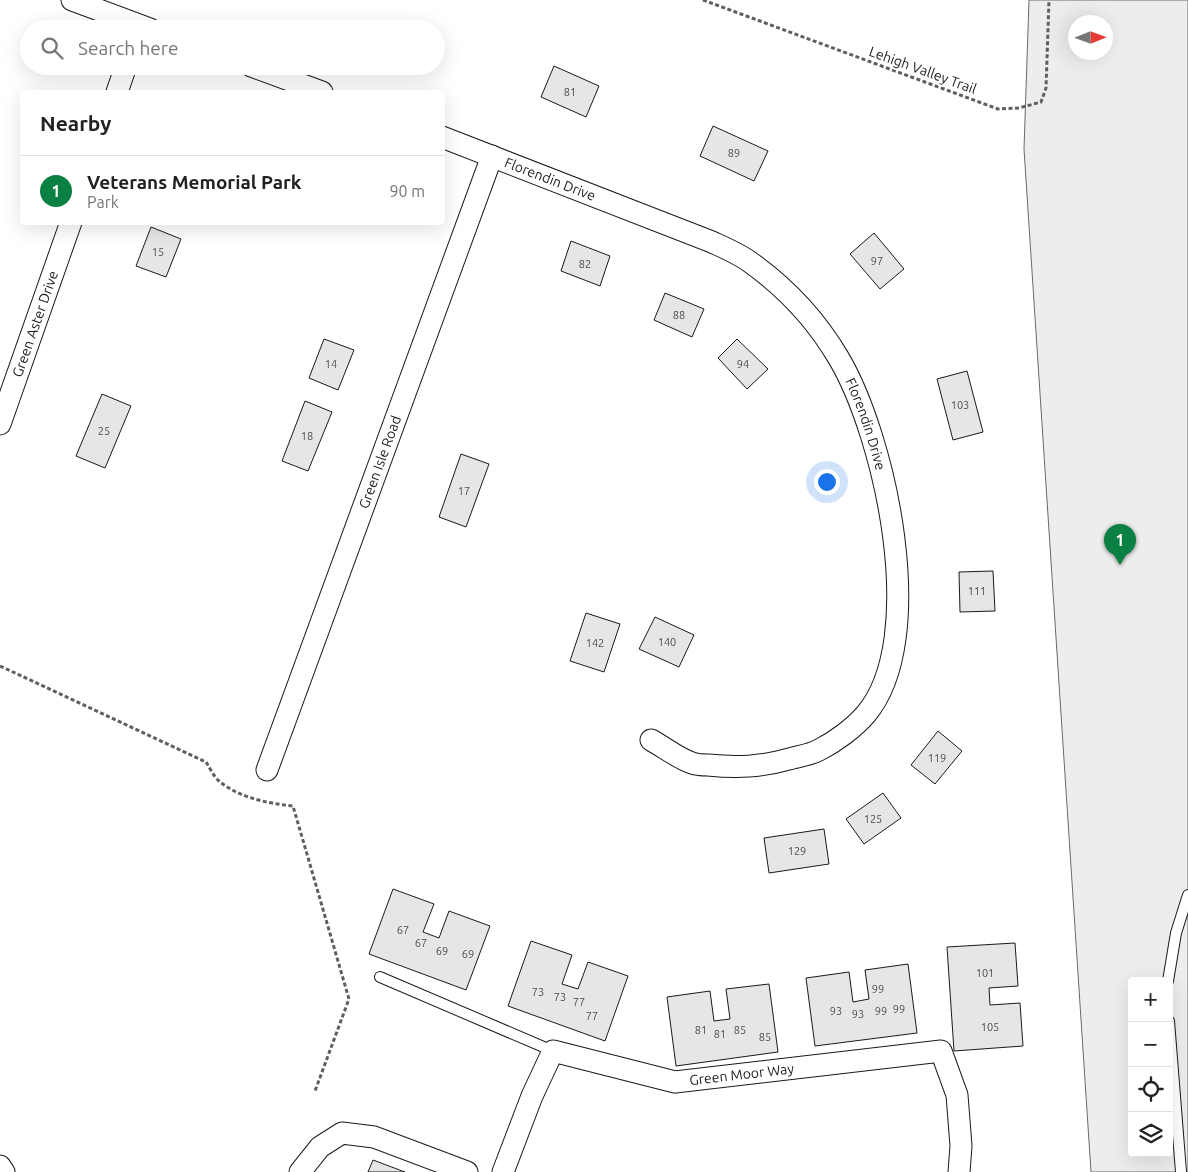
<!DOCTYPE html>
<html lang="en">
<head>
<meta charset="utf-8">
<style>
	:root { --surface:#fff; --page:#f2f2f2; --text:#222; --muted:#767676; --line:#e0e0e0; --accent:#0b8043 }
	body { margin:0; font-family:Ubuntu,sans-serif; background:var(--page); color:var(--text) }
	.controls { position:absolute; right:15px; bottom:15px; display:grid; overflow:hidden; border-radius:5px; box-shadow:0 5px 20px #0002 }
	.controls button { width:45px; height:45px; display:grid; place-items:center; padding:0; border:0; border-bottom:1px solid var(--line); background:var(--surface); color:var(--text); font:25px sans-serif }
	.compass { position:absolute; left:1068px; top:15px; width:45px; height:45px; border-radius:50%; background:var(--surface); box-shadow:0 5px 20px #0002; rotate:89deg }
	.you { position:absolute; left:826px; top:481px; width:18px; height:18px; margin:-12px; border:4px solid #fff; border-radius:50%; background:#1a73e8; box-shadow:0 0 0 8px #1a73e833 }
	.badge { display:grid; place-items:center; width:32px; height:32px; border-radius:50%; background:var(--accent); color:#fff; font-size:16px; font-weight:700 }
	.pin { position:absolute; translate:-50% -41px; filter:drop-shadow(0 1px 2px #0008) }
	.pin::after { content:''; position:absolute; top:26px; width:18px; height:15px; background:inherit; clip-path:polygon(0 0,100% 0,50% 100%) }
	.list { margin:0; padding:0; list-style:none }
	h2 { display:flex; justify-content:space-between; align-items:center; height:65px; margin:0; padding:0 20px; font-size:21px }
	h2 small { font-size:16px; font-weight:400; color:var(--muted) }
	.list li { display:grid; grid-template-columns:32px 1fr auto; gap:15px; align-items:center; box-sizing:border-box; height:70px; padding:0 20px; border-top:1px solid var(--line) }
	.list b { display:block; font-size:19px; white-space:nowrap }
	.list p { margin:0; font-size:16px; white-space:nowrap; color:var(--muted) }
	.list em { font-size:16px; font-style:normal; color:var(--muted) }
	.icon { flex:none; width:28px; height:28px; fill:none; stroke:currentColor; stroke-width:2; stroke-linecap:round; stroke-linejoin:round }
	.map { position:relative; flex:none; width:1188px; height:1172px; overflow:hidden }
	.search { position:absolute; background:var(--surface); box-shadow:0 5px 20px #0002; left:20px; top:20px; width:425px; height:55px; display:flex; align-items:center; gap:12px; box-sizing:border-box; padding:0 18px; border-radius:28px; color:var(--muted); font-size:19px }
	.panel { position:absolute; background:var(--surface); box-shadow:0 5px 20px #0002; left:20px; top:90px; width:425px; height:135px; border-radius:5px }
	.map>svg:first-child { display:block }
</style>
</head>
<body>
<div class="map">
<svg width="1188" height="1172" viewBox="0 0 1188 1172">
	<rect width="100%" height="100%" fill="#fff"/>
	<!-- green -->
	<path fill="#ededed" stroke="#6a6a6a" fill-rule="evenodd" d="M1029 0H1188V1172H1091L1024 149ZM1076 22H1106V52H1076ZM1132 981H1169V1153H1132Z"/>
	<!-- building -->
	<path fill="#e6e6e6" stroke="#1a1a1a" d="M554 66 599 86 586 117 541 97Z
		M713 126 768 151 754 181 700 156Z
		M151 227 181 239 166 277 136 266Z
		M874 233 904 269 880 289 850 254Z
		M571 241 610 256 600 286 561 271Z
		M665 293 704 309 692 337 654 320Z
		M324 339 354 350 338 390 309 378Z
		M737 339 768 369 747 389 718 358Z
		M967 371 983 432 953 440 937 379Z
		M102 394 131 406 105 468 76 456Z
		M305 401 332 412 308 471 282 461Z
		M461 454 489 464 466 527 439 517Z
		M993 571 995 611 960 612 959 572Z
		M586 613 620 624 604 672 570 661Z
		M655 617 694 635 679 667 639 649Z
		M938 731 962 751 935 784 911 765Z
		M883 793 901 818 864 844 846 819Z
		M824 829 829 864 769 873 764 838Z
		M393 889 434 904 423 932 439 938 449 911 490 926 466 990 369 954Z
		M531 941 572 955 562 984 578 989 588 962 628 976 605 1041 508 1006Z
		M1015 943 1018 986 989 988 990 1005 1020 1003 1023 1046 954 1051 947 947Z
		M908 964 917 1033 815 1046 806 978 849 972 853 1002 869 999 865 970Z
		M769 984 778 1052 676 1066 667 997 710 991 714 1021 730 1019 726 989Z
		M373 1160 405 1172H368Z"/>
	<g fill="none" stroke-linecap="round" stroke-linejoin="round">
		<!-- service casing -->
		<g stroke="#1a1a1a" stroke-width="12">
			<path id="service" d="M380 977 553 1051
				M1168 981 1176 933 1188 895
				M1169 1021 1181 1172"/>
		</g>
		<!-- minor casing -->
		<g stroke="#1a1a1a" stroke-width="23">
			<g id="minor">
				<path d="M72 0 150 29"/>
				<path d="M251 66 322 92"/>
				<path d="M117 92 126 66"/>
				<path id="s1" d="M442 137 712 242C725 248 739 254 750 262 785 287 816 320 838 357 885 435 930 638 866 714 854 728 835 742 819 750 810 755 799 756 789 759 761 767 737 768 708 765 703 765 697 765 692 763 679 759 664 747 651 740"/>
				<path id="s2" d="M0 424 71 222"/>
				<path id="s3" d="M267 770 492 156"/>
				<path d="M0 1166 4 1172"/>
				<path d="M300 1172 320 1147 342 1133 374 1137 467 1172"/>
				<path id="s4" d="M503 1172 532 1096 553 1051 675 1082 941 1051 957 1095 961 1146 959 1172"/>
			</g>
		</g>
		<!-- path -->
		<path stroke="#5f5f5f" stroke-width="3" stroke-dasharray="4 2.5" stroke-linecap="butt" d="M703 0 998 109 1019 108 1041 102 1046 88 1049 0
			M0 666 206 762C210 768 214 777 219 781 240 798 266 803 293 806L349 999 315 1091"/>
		<!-- service -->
		<use href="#service" stroke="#fff" stroke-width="10"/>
		<!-- minor -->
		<use href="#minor" stroke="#fff" stroke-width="21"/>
	</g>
	<g text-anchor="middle" stroke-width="4" stroke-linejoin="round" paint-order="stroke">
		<!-- number labels -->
		<g font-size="11" fill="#4d4d4d">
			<text x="570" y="96">81</text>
			<text x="734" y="157">89</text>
			<text x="158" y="256">15</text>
			<text x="877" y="265">97</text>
			<text x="585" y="268">82</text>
			<text x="679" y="319">88</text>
			<text x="331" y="368">14</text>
			<text x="743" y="368">94</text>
			<text x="960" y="409">103</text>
			<text x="104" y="435">25</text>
			<text x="307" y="440">18</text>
			<text x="464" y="495">17</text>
			<text x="977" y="595">111</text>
			<text x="667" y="646">140</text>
			<text x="595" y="647">142</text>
			<text x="937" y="762">119</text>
			<text x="873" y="823">125</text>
			<text x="797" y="855">129</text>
			<text x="403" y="934">67</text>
			<text x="421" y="947">67</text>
			<text x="442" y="955">69</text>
			<text x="468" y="958">69</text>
			<text x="985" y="977">101</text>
			<text x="878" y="993">99</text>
			<text x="538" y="996">73</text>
			<text x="560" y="1001">73</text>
			<text x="579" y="1006">77</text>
			<text x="899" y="1013">99</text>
			<text x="836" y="1015">93</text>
			<text x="881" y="1015">99</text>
			<text x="858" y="1018">93</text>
			<text x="592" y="1020">77</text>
			<text x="990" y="1031">105</text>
			<text x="701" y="1034">81</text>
			<text x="740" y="1034">85</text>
			<text x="720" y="1038">81</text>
			<text x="765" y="1041">85</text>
		</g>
		<!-- street labels -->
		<g font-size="14" fill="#1a1a1a" stroke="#fff">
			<text transform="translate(923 70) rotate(20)" y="5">Lehigh Valley Trail</text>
			<text dy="5" stroke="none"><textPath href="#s1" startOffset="116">Florendin Drive</textPath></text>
			<text dy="5" stroke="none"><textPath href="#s2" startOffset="106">Green Aster Drive</textPath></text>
			<text dy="5" stroke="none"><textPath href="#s1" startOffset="536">Florendin Drive</textPath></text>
			<text dy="5" stroke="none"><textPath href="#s3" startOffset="328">Green Isle Road</textPath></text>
			<text dy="5" stroke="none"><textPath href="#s4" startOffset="324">Green Moor Way</textPath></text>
		</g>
	</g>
</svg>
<div class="controls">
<button>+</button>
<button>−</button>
<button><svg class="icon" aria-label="locate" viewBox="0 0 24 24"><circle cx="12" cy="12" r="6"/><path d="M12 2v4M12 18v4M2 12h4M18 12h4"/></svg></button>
<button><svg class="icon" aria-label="layers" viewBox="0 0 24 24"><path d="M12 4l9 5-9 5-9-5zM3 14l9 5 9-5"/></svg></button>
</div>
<svg class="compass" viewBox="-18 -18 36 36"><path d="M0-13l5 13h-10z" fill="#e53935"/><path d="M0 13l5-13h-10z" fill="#767676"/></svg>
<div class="you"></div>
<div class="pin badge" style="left:1120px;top:565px">1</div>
<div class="search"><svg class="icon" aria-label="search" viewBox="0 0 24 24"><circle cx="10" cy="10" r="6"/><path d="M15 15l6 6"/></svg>Search here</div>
<section class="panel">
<h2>Nearby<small></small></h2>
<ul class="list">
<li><span class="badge">1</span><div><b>Veterans Memorial Park</b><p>Park</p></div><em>90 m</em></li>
</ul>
</section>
</div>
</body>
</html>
